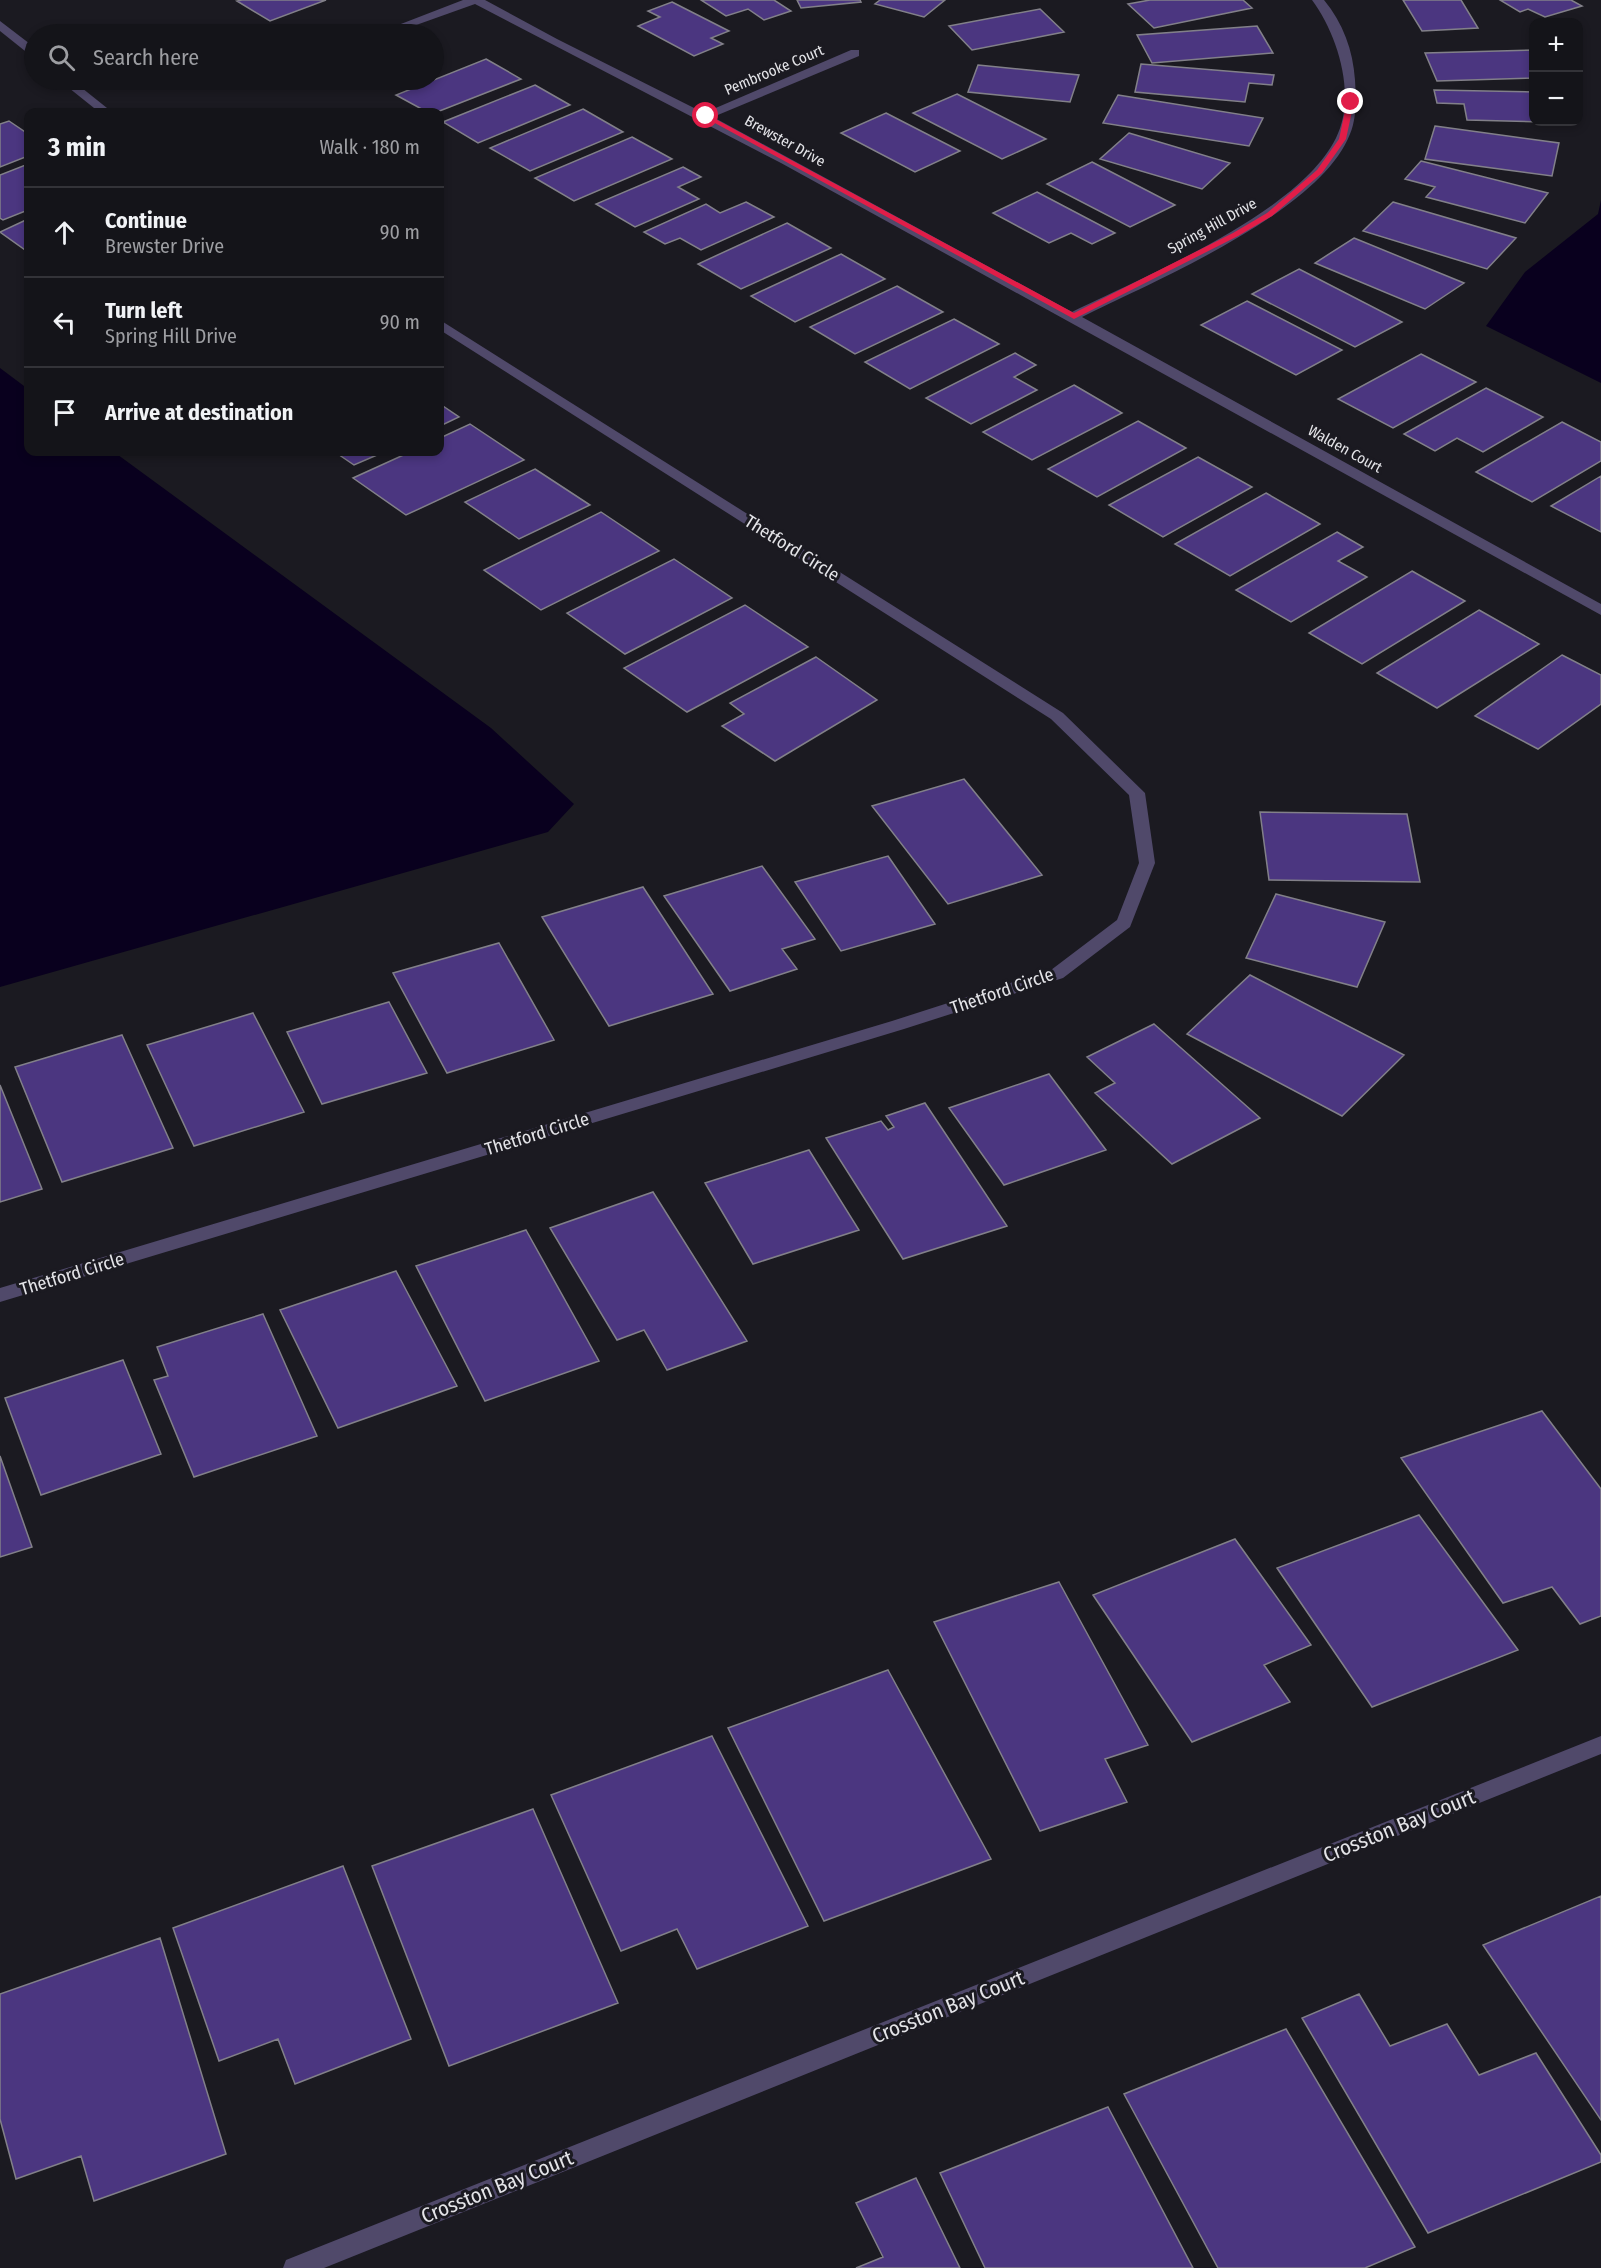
<!DOCTYPE html>
<html lang="en">
<head>
<meta charset="utf-8">
<style>
	:root { --surface:#141419; --page:#1d1d22; --text:#f1f3f6; --muted:#9d9ea2; --line:#333338 }
	body { margin:0; font-family:"Fira Sans Condensed",sans-serif; background:var(--page); color:var(--text) }
	.controls { position:absolute; right:18px; top:18px; display:grid; overflow:hidden; border-radius:12px; box-shadow:0 3px 9px #0003 }
	.controls button { width:54px; height:54px; display:grid; place-items:center; padding:0; border:0; border-bottom:2px solid var(--line); background:var(--surface); color:var(--text); font:30px sans-serif }
	.stop { position:absolute; width:18px; height:18px; margin:-14px; border:4px solid #e11d48; border-radius:50%; background:#fff }
	.stop.end { background:#e11d48; border-color:#fff; box-shadow:0 2px 6px #0008 }
	.list { margin:0; padding:0; list-style:none }
	h2 { display:flex; justify-content:space-between; align-items:center; height:78px; margin:0; padding:0 24px; font-size:26px }
	h2 small { font-size:20px; font-weight:400; color:var(--muted) }
	.list li { display:grid; grid-template-columns:39px 1fr auto; gap:18px; align-items:center; box-sizing:border-box; height:90px; padding:0 24px; border-top:2px solid var(--line) }
	.list b { display:block; font-size:22px; white-space:nowrap }
	.list p { margin:0; font-size:20px; white-space:nowrap; color:var(--muted) }
	.list em { font-size:20px; font-style:normal; color:var(--muted) }
	.icon { flex:none; width:33px; height:33px; fill:none; stroke:currentColor; stroke-width:2; stroke-linecap:round; stroke-linejoin:round }
	.map { position:relative; flex:none; width:1601px; height:2268px; overflow:hidden }
	.search { position:absolute; background:var(--surface); box-shadow:0 3px 9px #0003; left:24px; top:24px; width:420px; height:66px; display:flex; align-items:center; gap:15px; box-sizing:border-box; padding:0 21px; border-radius:33px; color:var(--muted); font-size:22px }
	.panel { position:absolute; background:var(--surface); box-shadow:0 3px 9px #0003; left:24px; top:108px; width:420px; height:348px; border-radius:12px }
	.map>svg:first-child { display:block }
</style>
</head>
<body>
<div class="map">
<svg width="1601" height="2268" viewBox="0 0 1601 2268">
	<rect width="100%" height="100%" fill="#1b1a21"/>
	<!-- water -->
	<path fill="#09001e" d="M1601 200V383L1486 326 1525 272 1598 214Z
		M0 368 28 389V452H114L491 728 574 804 548 832 0 987Z"/>
	<!-- building -->
	<path fill="#4b3680" stroke="#828089" stroke-width="1.5" d="M242 0H326L270 21 237 1Z
		M701 0H774L791 11 764 20 748 9 726 16Z
		M797 0H860L861 2 801 8Z
		M880 0H945L924 17 875 4Z
		M1150 0H1243L1252 8 1154 28 1128 4Z
		M1403 0H1461L1478 28 1422 31Z
		M1500 0H1571L1582 6 1545 17 1528 9 1520 12Z
		M672 2 729 31 711 38 723 44 694 56 638 26 660 17 648 11Z
		M1040 9 1064 32 972 50 949 26Z
		M1257 26 1273 53 1152 63 1137 35Z
		M1534 50V78L1437 81 1425 53Z
		M486 59 521 79 437 112H427L396 95Z
		M1141 64 1274 75 1272 85 1249 83 1245 102 1135 92Z
		M978 65 1079 75 1070 102 968 92Z
		M535 85 570 105 478 143 443 122Z
		M1434 90 1534 92V122L1578 123 1467 120 1464 104 1437 103Z
		M957 94 1046 139 1002 159 913 113Z
		M1118 95 1263 118 1249 146 1103 123Z
		M583 109 623 132 530 171 490 148Z
		M886 113 960 151 915 172 841 133Z
		M9 121 28 134V156L0 167V124Z
		M1435 126 1559 143 1552 176 1425 159Z
		M1129 133 1230 163 1202 189 1100 159Z
		M632 137 672 159 574 201 535 178Z
		M1421 161 1548 193 1525 223 1426 197 1435 187 1405 179Z
		M1092 162 1175 205 1130 227 1047 184Z
		M28 164V210L3 220 0 218V175Z
		M683 167 701 177 678 187 699 199 635 227 596 204Z
		M1037 192 1115 233 1092 244 1071 233 1049 243 993 213Z
		M746 202 774 217 701 250 680 238 665 244 644 232 706 204 720 213Z
		M1393 202 1516 238 1487 269 1363 231Z
		M28 219V252L0 232Z
		M787 223 831 248 741 289 698 264Z
		M1354 238 1464 283 1425 309 1315 263Z
		M841 254 885 279 795 322 751 296Z
		M1299 269 1402 322 1355 347 1252 294Z
		M897 286 943 312 855 354 810 327Z
		M1247 301 1342 350 1296 375 1201 325Z
		M954 319 999 344 910 389 865 362Z
		M1015 353 1036 365 1014 377 1037 390 971 424 926 398Z
		M1421 354 1476 382 1393 428 1338 399Z
		M1074 385 1122 413 1032 460 983 432Z
		M1486 388 1543 417 1483 452 1457 438 1435 451 1404 434Z
		M440 404 459 417 440 426Z
		M1138 421 1186 448 1097 497 1048 469Z
		M1562 422 1601 442V461L1532 502 1476 472Z
		M470 424 524 460 406 515 353 478 410 452H440V438Z
		M335 452H384L354 465Z
		M1198 457 1252 487 1163 537 1109 505Z
		M535 469 590 505 519 539 465 502Z
		M1601 476V532L1551 506Z
		M1266 493 1320 524 1230 576 1175 544Z
		M601 512 659 551 541 610 484 570Z
		M1337 532 1363 547 1338 561 1367 577 1291 622 1236 590Z
		M674 559 732 598 625 654 567 613Z
		M1412 571 1465 601 1362 664 1309 633Z
		M745 605 808 647 687 712 624 668Z
		M1479 610 1539 644 1437 708 1377 673Z
		M1562 655 1601 675V704L1538 749 1475 716Z
		M816 657 877 700 775 761 722 726 744 714 730 703Z
		M964 779 1042 875 948 904 872 806Z
		M1260 812 1407 814 1420 882 1269 880Z
		M888 856 935 924 841 951 795 882Z
		M762 866 815 939 782 949 797 969 730 991 664 896Z
		M643 887 713 994 609 1026 542 917Z
		M1276 894 1385 922 1357 987 1246 958Z
		M499 943 554 1040 447 1073 393 973Z
		M1250 975 1404 1055 1342 1116 1187 1034Z
		M389 1002 427 1073 322 1104 287 1032Z
		M253 1013 304 1112 194 1146 147 1045Z
		M1154 1024 1260 1118 1172 1164 1095 1093 1115 1083 1087 1057Z
		M122 1035 173 1148 62 1182 15 1067Z
		M1049 1074 1106 1150 1004 1185 949 1108Z
		M0 1085 42 1189 0 1202Z
		M925 1103 1007 1226 903 1259 826 1138 881 1121 888 1130 894 1127 886 1116Z
		M809 1150 859 1230 753 1264 705 1183Z
		M653 1192 747 1341 667 1370 644 1330 617 1340 550 1228Z
		M526 1230 599 1361 485 1401 416 1266Z
		M396 1271 457 1386 338 1428 280 1310Z
		M263 1314 317 1436 194 1477 154 1380 168 1376 157 1347Z
		M123 1360 161 1454 41 1495 5 1398Z
		M1542 1411 1601 1489V1616L1580 1624 1552 1587 1503 1603 1401 1458Z
		M0 1456 32 1547 0 1557Z
		M1419 1515 1518 1650 1372 1707 1277 1568Z
		M1235 1539 1311 1645 1264 1665 1290 1702 1192 1742 1093 1595Z
		M1059 1582 1148 1745 1105 1759 1127 1802 1040 1831 934 1622Z
		M888 1670 991 1859 824 1921 728 1728Z
		M712 1736 808 1926 697 1969 677 1929 621 1951 551 1795Z
		M533 1809 618 2003 449 2066 372 1866Z
		M343 1866 411 2039 295 2084 278 2039 219 2061 173 1928Z
		M1601 1896V2120L1483 1945Z
		M160 1938 226 2154 94 2201 81 2156 16 2179 0 2119V1994Z
		M1359 1994 1390 2046 1447 2024 1479 2075 1536 2053 1601 2155V2162L1428 2233 1302 2018Z
		M1286 2029 1415 2247 1365 2268H1218L1124 2094Z
		M1108 2107 1193 2268H985L940 2173Z
		M916 2178 960 2268H856L883 2257 856 2203Z"/>
	<g fill="none" stroke-linecap="round" stroke-linejoin="round">
		<!-- minor -->
		<path fill="#50496a" fill-rule="evenodd" d="M463 0H485L557 39 704 113 851 50H859V56L713 117 1072 312C1147 275 1299 213 1336 138 1357 96 1338 35 1312 0H1324C1343 23 1353 50 1355 80 1356 97 1357 117 1350 134 1320 212 1156 280 1082 317L1601 604V615L781 163 475 4 391 34H375Z
			M0 21 34 47V55H30L0 31Z
			M59 80H72L112 112H99Z
			M440 320 1063 713 1145 793 1155 863 1130 927 1063 978 904 1029 0 1302V1288L892 1021 1051 970 1117 920 1139 863 1129 795 1051 719 440 330Z
			M1601 1736V1754L324 2268H283L286 2260Z"/>
	</g>
	<!-- route -->
	<path fill="#e11d48" d="M1351 100 1354 102 1346 139 1322 173 1272 216 1238 236 1074 319 702 116 708 115 1074 313 1233 233 1267 213 1317 170 1339 139 1347 102Z"/>
	<g text-anchor="middle" stroke-width="6" stroke-linejoin="round" paint-order="stroke">
		<!-- far-street labels -->
		<g font-size="15" fill="#e4e4e8" stroke="#1b1a21">
			<text transform="translate(774 70) rotate(-23)" y="5">Pembrooke Court</text>
			<text transform="translate(785 141) rotate(29)" y="5">Brewster Drive</text>
			<text transform="translate(1212 226) rotate(-29)" y="5">Spring Hill Drive</text>
			<text transform="translate(1345 449) rotate(29)" y="5">Walden Court</text>
		</g>
		<!-- street labels -->
		<g font-size="18" fill="#e4e4e8" stroke="#1b1a21">
			<text transform="translate(792 548) rotate(32)" y="6">Thetford Circle</text>
			<text transform="translate(1002 991) rotate(-19)" y="6">Thetford Circle</text>
			<text transform="translate(537 1134) rotate(-17)" y="6">Thetford Circle</text>
			<text transform="translate(72 1274) rotate(-17)" y="6">Thetford Circle</text>
		</g>
		<!-- near-street labels -->
		<g font-size="21" fill="#e4e4e8" stroke="#1b1a21">
			<text transform="translate(1399 1826) rotate(-22)" y="7">Crosston Bay Court</text>
			<text transform="translate(948 2007) rotate(-22)" y="7">Crosston Bay Court</text>
			<text transform="translate(497 2187) rotate(-22)" y="7">Crosston Bay Court</text>
		</g>
	</g>
</svg>
<div class="controls">
<button>+</button>
<button>−</button>
</div>
<div class="stop" style="left:706px;top:116px"></div>
<div class="stop end" style="left:1351px;top:102px"></div>
<div class="search"><svg class="icon" aria-label="search" viewBox="0 0 24 24"><circle cx="10" cy="10" r="6"/><path d="M15 15l6 6"/></svg>Search here</div>
<section class="panel">
<h2>3 min<small>Walk · 180 m</small></h2>
<ul class="list">
<li><svg class="icon" aria-label="ahead" viewBox="0 0 24 24"><path d="M12 20V5M6 11l6-6 6 6"/></svg><div><b>Continue</b><p>Brewster Drive</p></div><em>90 m</em></li>
<li><svg class="icon" aria-label="left" viewBox="0 0 24 24"><path d="M17 20v-9H6M10 6l-5 5 5 5"/></svg><div><b>Turn left</b><p>Spring Hill Drive</p></div><em>90 m</em></li>
<li><svg class="icon" aria-label="arrive" viewBox="0 0 24 24"><path d="M6 21V4h12l-3 4 3 4H6"/></svg><div><b>Arrive at destination</b></div></li>
</ul>
</section>
</div>
</body>
</html>
